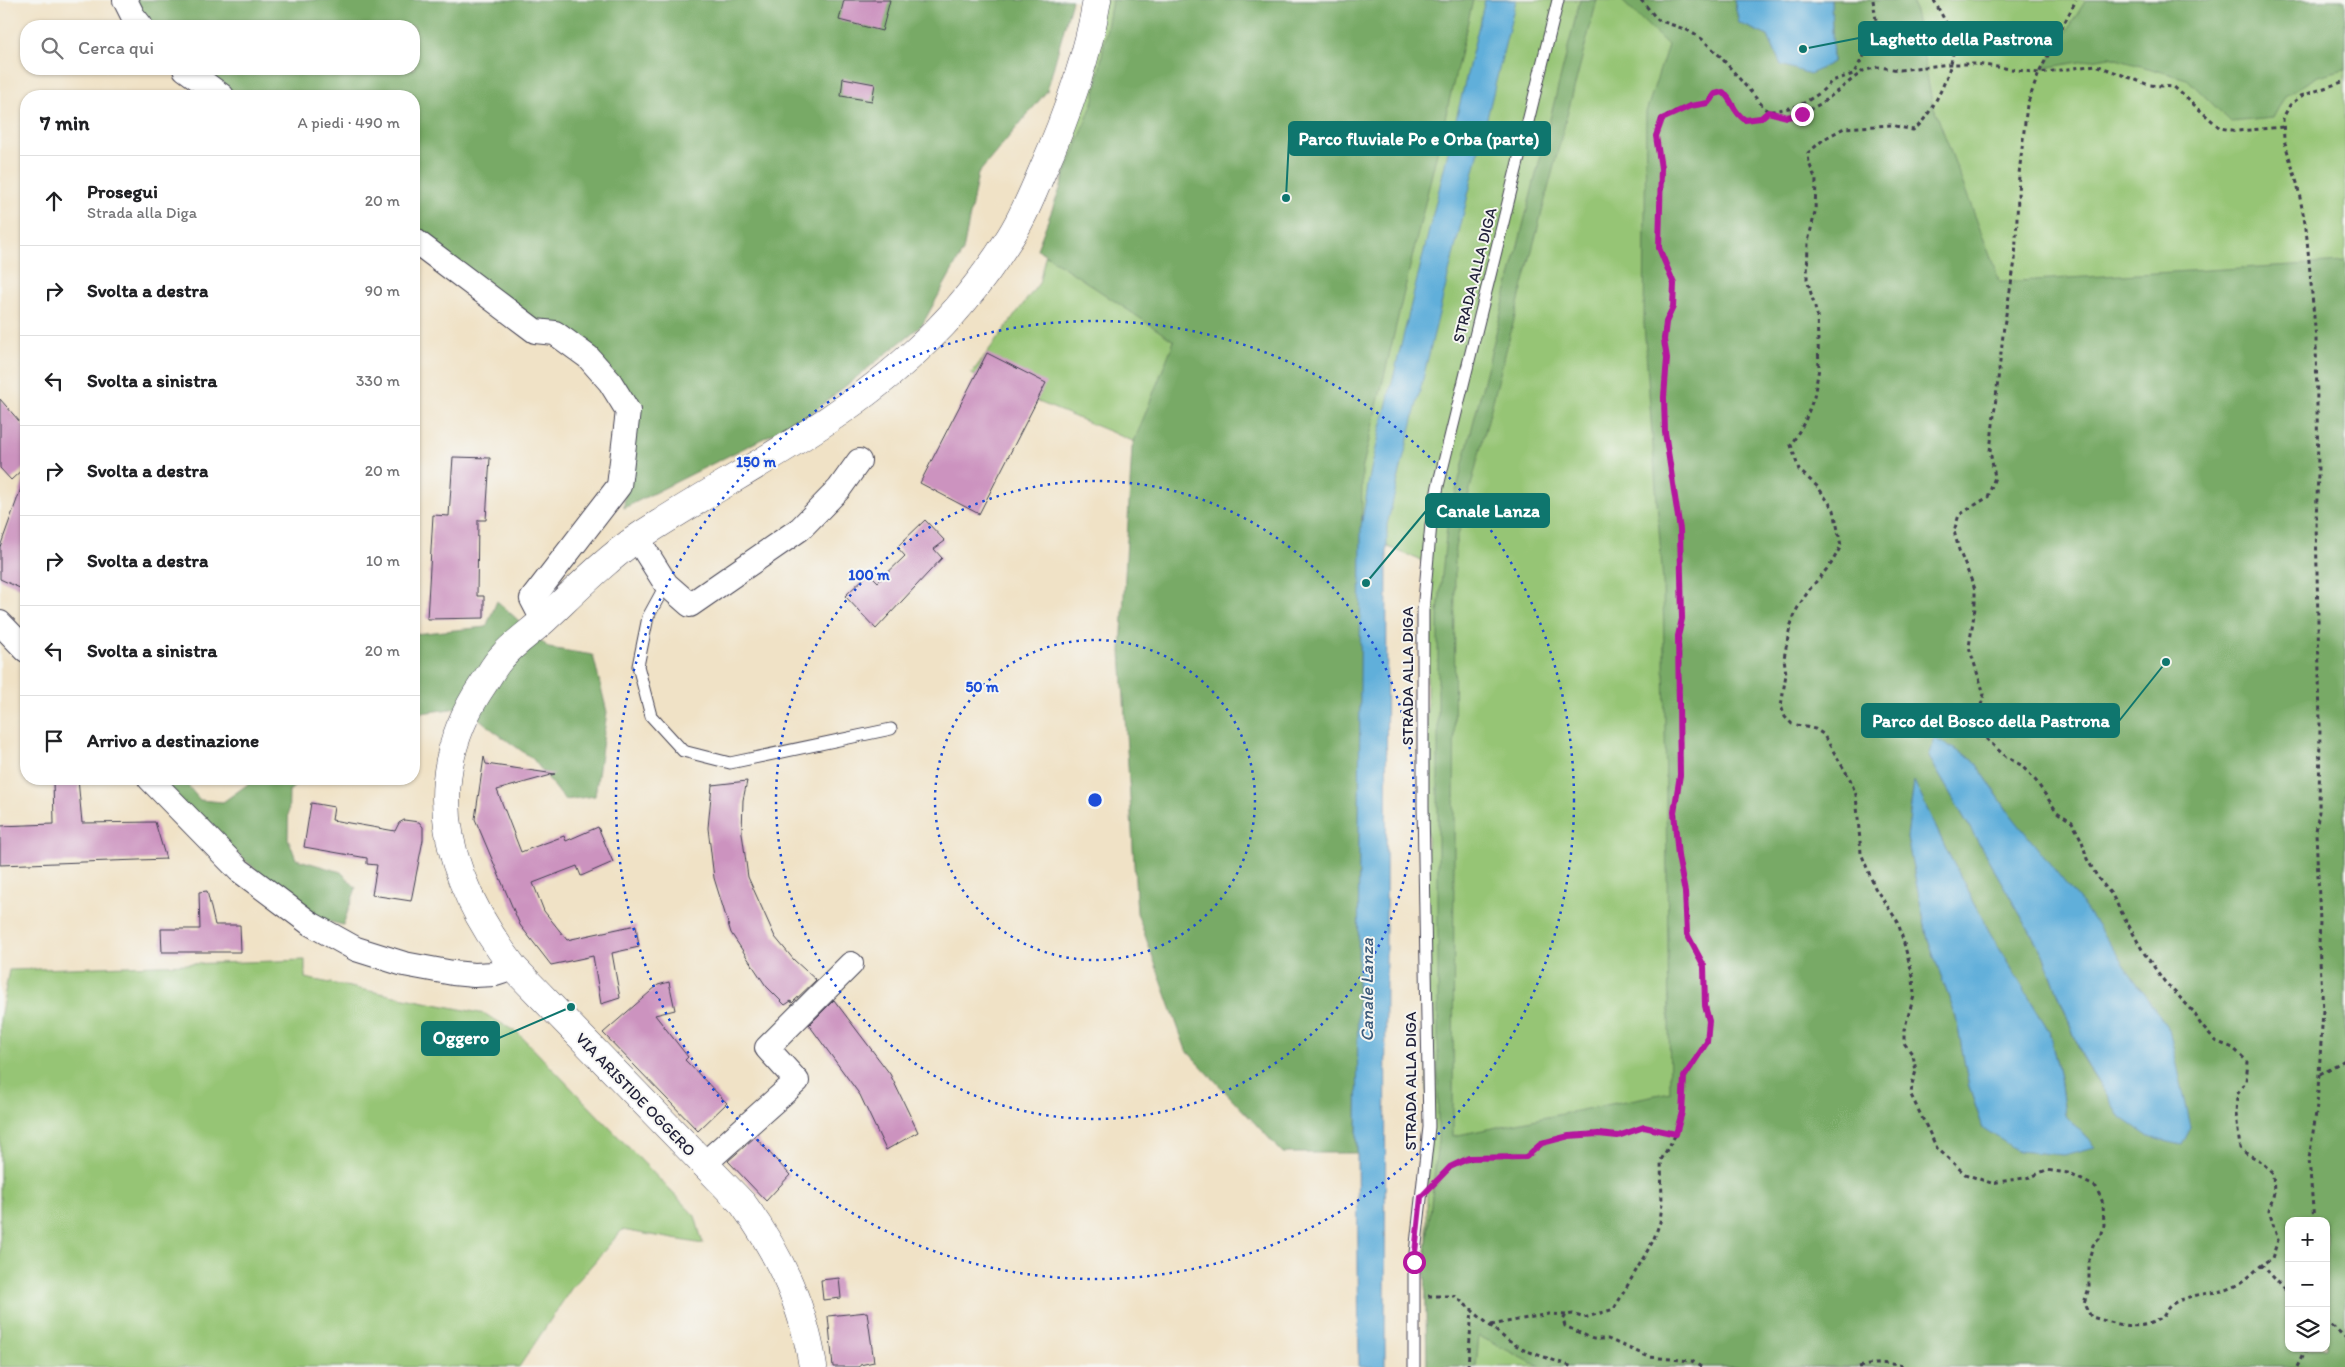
<!DOCTYPE html>
<html lang="it">
<head>
<meta charset="utf-8">
<style>
	:root { --surface:#fff; --page:#f6f6f6; --text:#202124; --muted:#757577; --line:#e0e0e0 }
	body { margin:0; font-family:Itim,sans-serif; background:var(--page); color:var(--text) }
	.controls { position:absolute; right:15px; bottom:15px; display:grid; overflow:hidden; border-radius:10px; box-shadow:0 1px 4px #0004 }
	.controls button { width:45px; height:45px; display:grid; place-items:center; padding:0; border:0; border-bottom:1px solid var(--line); background:var(--surface); color:var(--text); font:25px sans-serif }
	.stop { position:absolute; width:15px; height:15px; margin:-11px; border:4px solid #b5179e; border-radius:50%; background:#fff }
	.stop.end { background:#b5179e; border-color:#fff; box-shadow:0 1px 5px #0008 }
	.list { margin:0; padding:0; list-style:none }
	h2 { display:flex; justify-content:space-between; align-items:center; height:65px; margin:0; padding:0 20px; font-size:21px }
	h2 small { font-size:16px; font-weight:400; color:var(--muted) }
	.list li { display:grid; grid-template-columns:32px 1fr auto; gap:15px; align-items:center; box-sizing:border-box; height:90px; padding:0 20px; border-top:1px solid var(--line) }
	.list b { display:block; font-size:19px; white-space:nowrap }
	.list p { margin:0; font-size:16px; white-space:nowrap; color:var(--muted) }
	.list em { font-size:16px; font-style:normal; color:var(--muted) }
	.icon { flex:none; width:28px; height:28px; fill:none; stroke:currentColor; stroke-width:2; stroke-linecap:round; stroke-linejoin:round }
	.map { position:relative; flex:none; width:2345px; height:1367px; overflow:hidden }
	.search { position:absolute; background:var(--surface); box-shadow:0 1px 4px #0004; left:20px; top:20px; width:400px; height:55px; display:flex; align-items:center; gap:12px; box-sizing:border-box; padding:0 18px; border-radius:20px; color:var(--muted); font-size:19px }
	.panel { position:absolute; background:var(--surface); box-shadow:0 1px 4px #0004; left:20px; top:90px; width:400px; height:695px; border-radius:20px }
	.map>svg:first-child { display:block }
</style>
</head>
<body>
<div class="map">
<svg width="2345" height="1367" viewBox="0 0 2345 1367">
	<rect width="100%" height="100%" fill="#f6f6f2"/>
	<filter id="ink" filterUnits="userSpaceOnUse"><feTurbulence type="fractalNoise" baseFrequency=".02" numOctaves="2"/><feDisplacementMap in="SourceGraphic" scale="10" xChannelSelector="R" yChannelSelector="G"/><feConvolveMatrix kernelMatrix="1 2 1 2 8 2 1 2 1" color-interpolation-filters="sRGB"/></filter>
	<filter id="wash" filterUnits="userSpaceOnUse"><feTurbulence type="fractalNoise" baseFrequency=".0096" numOctaves="4" result="noise"/><feDisplacementMap in="SourceGraphic" scale="20" xChannelSelector="R" yChannelSelector="G"/><feGaussianBlur stdDeviation="1.12" result="paint"/><feColorMatrix in="noise" values="0 0 0 0 0 0 0 0 0 0 0 0 0 0 0 0 0 1.4 0 .05"/><feComposite in="paint" operator="in"/></filter>
	<g filter="url(#wash)">
		<rect width="100%" height="100%" fill="#f0e2c6"/>
		<!-- green -->
		<path fill="#96c574" stroke="#5c7458" fill-rule="evenodd" d="M1098 0H2345V1367H1427V563L971 374 1039 283 1078 113ZM2289 1221H2326V1348H2289Z
			M305 960V978L485 1014 518 1033 695 1216 703 1244 622 1230 571 1289 519 1367H0V1019L9 970Z"/>
		<!-- forest -->
		<path fill="#78aa66" stroke="#4d6650" fill-rule="evenodd" d="M128 0H1072L1047 91 978 174 963 251 922 325 808 416 624 508 628 396 414 238V96H223L185 69H414V26H143Z
			M1112 0H1473L1362 470 1357 1153H1283L1186 1050 1137 913 1121 651 1132 447 1174 341 1037 249 1094 100Z
			M1580 0H1597L1455 547 1453 1136 1670 1092 1663 583 1644 324 1646 112 1668 45 1621 0H1734L1739 23 1768 36 1781 65 1833 62 1831 0H1913L1932 102 2000 282 2345 262V1367H1540L1479 1336 1476 1367H1427L1425 1260 1438 1140V613L1447 527ZM1929 757 1973 759 2007 810 2120 1116 2083 1059 2043 954ZM1914 782 1947 851 1990 933 2049 1031 2060 1078 2065 1115 2095 1146 1983 1128 1969 1087 1956 1017 1928 940 1907 838ZM2289 1221H2326V1348H2289Z
			M2086 0H2345V69L2318 76 2285 96 2273 118 2231 122 2187 79 2109 57 2044 68Z
			M497 601 549 648 593 655 607 712 595 796 565 800 533 759 494 731 465 707 414 714V634L486 627Z
			M154 779H182L200 800 223 802 255 779 301 781 289 791 288 838 296 859 341 872 356 888 343 925 309 917Z"/>
		<!-- water -->
		<path fill="#60afda" stroke="#41688a" d="M1485 0H1516L1387 525 1385 1367H1359L1357 1153 1361 526 1371 469Z
			M1734 0H1831L1833 62 1810 74 1781 65 1768 36 1739 23Z
			M1935 739 1973 759 2007 810 2085 908 2169 1030 2191 1127 2182 1145 2152 1138 2120 1116 2083 1058 2043 954 1929 757Z
			M1914 781 1947 851 1990 933 2049 1031 2060 1078 2065 1115 2096 1147 2063 1155 2018 1151 1983 1128 1969 1087 1956 1017 1928 940 1907 838Z"/>
		<g id="blocks">
			<!-- building -->
			<path fill="#cc93bf" d="M844 0H890L882 31 839 20Z
				M843 78 875 84 872 101 841 96Z
				M987 353 1046 383 979 514 920 483Z
				M0 399 26 429V466L11 480 0 468Z
				M453 457 490 458 486 520H478L477 596H484V618L427 619 433 515 449 516Z
				M24 480H26V577L22 589 0 579V547Z
				M925 520 945 541 934 549 942 558 876 629 845 596 869 573 878 582 905 556 897 547Z
				M484 757 486 764 555 774 497 790 521 852 564 836 566 841 598 827 613 862 581 876 577 866 533 883 544 911 567 940 636 925 639 947 612 953 620 998 601 1004 593 956 551 965 520 925 475 819Z
				M53 779H78L82 823 155 822 166 859 0 865V826L54 824Z
				M747 781 743 800 742 833 748 877 775 937 794 960 816 980 792 1003 791 1001 785 1005 766 986 731 933 714 878 708 828 712 785Z
				M311 803 334 807 332 820 395 831 399 823 404 820 419 822 423 827V840L411 901 372 895 377 865 367 864V858L304 847Z
				M207 891 215 925H240L241 952H162L161 929H200L199 892Z
				M669 982 675 1010 655 1015 688 1057 685 1060 727 1103 698 1131 603 1033 658 985Z
				M834 1000 890 1074 918 1132 886 1150 860 1095 809 1025Z
				M755 1137 790 1175 766 1201 728 1161Z
				M839 1278 841 1298 823 1300 821 1280Z
				M867 1312 874 1362 860 1365V1367H833L828 1316Z"/>
		</g>
	</g>
	<g filter="url(#ink)">
		<use href="#blocks" fill-opacity="0" stroke="#413f50" stroke-width="1"/>
		<g fill="none" stroke-linecap="round" stroke-linejoin="round">
			<!-- lane casing -->
			<g stroke="#413f50" stroke-width="13">
				<path id="lane" d="M666 584 648 617 638 666 651 716 683 751 730 763 891 729
					M1414 1367V1262L1429 1127 1423 806V611L1431 524 1438 486 1558 0"/>
			</g>
			<!-- street casing -->
			<g stroke="#413f50" stroke-width="26">
				<path id="street" d="M125 0 133 16 141 26
					M185 69 222 96
					M414 240 535 331 555 333 588 357 610 382 628 411 619 486 532 599 543 620
					M637 538 666 584 690 605 800 529 839 489 859 461
					M0 623 26 650
					M150 779 239 870 311 924 356 949 404 964 453 973 474 975 495 974 514 968
					M704 1164 797 1081 767 1048 851 964"/>
			</g>
			<!-- secondary casing -->
			<g stroke="#413f50" stroke-width="29">
				<path id="secondary" d="M813 1367C804 1306 779 1253 743 1204L514 968C446 880 417 781 484 683 490 674 495 664 502 657 514 643 531 632 545 619 575 591 605 560 640 536 733 475 837 426 918 349 952 318 982 281 1007 242 1021 222 1031 197 1041 174 1066 118 1087 61 1097 0"/>
			</g>
			<!-- path -->
			<path stroke="#413f50" stroke-width="3" stroke-dasharray="4 4" stroke-linecap="butt" d="M1641 0 1658 20 1687 30 1702 39 1720 56 1768 112 1787 117 1801 114 1822 103 1863 71 1878 67 1900 70 1949 64H1976L2039 73 2096 65 2149 85 2174 87 2220 128 2238 131 2283 127
				M1934 0C1940 13 1951 28 1953 42 1957 63 1931 119 1913 130L1891 125 1844 128 1824 139 1808 153 1809 163 1816 180 1815 212 1808 242 1807 279 1817 315 1819 368 1814 397 1805 421 1791 445 1799 470 1818 487 1834 510 1841 546 1831 564 1809 590 1797 609 1790 627 1784 658 1786 674 1781 706 1785 717 1792 724 1815 729 1823 734 1850 779 1856 795 1861 853 1875 888 1898 922 1913 976 1914 996 1904 1030V1043L1913 1055 1916 1071 1912 1084 1911 1095 1937 1148 1965 1174 1991 1183 2031 1177 2046 1170 2068 1173 2096 1187 2103 1203 2104 1225 2101 1237 2093 1245 2089 1259V1288L2084 1303 2091 1317C2116 1323 2138 1333 2161 1318 2166 1315 2166 1309 2170 1306 2173 1303 2180 1300 2184 1299 2202 1291 2223 1295 2239 1284 2252 1276 2259 1265 2272 1258L2278 1240 2269 1211 2274 1193 2273 1173 2259 1160 2247 1154 2240 1148 2236 1114 2237 1095 2246 1081 2248 1062 2233 1048 2215 1041 2201 1025 2193 1011 2164 981 2144 953 2112 895 2098 878 2087 859 2082 841 2072 822 2057 812 2036 781 2021 765 2006 757 1967 721
				M1968 724 1942 729 1936 726 1940 721H1967L1980 709 1984 694 1969 647 1975 608V589L1959 550 1954 531 1959 515 1988 497 1995 477 1990 451 2004 326 2015 261 2019 174 2027 105 2039 73 2076 0
				M2320 1074 2345 1060
				M1441 1176C1466 1150 1493 1159 1526 1157L1542 1143 1569 1136 1598 1133 1618 1136 1644 1127 1676 1134
				M2314 1221 2309 1159 2317 1106 2323 1010 2319 944 2320 922 2316 832 2319 811 2320 725 2316 520 2318 474 2316 339 2306 228 2297 183 2284 140 2283 118 2290 105 2301 96 2345 81
				M2261 1264 2289 1294
				M1428 1296H1455L1507 1340 1524 1350 1573 1367
				M2326 1320 2345 1337
				M1491 1325 1549 1314 1566 1315
				M1468 1367 1472 1308
				M1701 1367 1692 1361 1649 1357 1608 1339H1593L1565 1326 1563 1320 1566 1315 1573 1314 1584 1318 1614 1309 1653 1241 1660 1222 1662 1203 1661 1160 1676 1134 1682 1112 1684 1077 1707 1042 1709 1021 1705 1006 1704 966 1687 934 1685 892 1678 856 1675 812 1680 775 1679 635 1682 619 1680 529 1665 432 1664 397 1667 358 1663 340 1666 322 1673 307 1674 284 1659 248 1661 168 1656 136 1661 119 1690 106 1708 103 1715 94 1723 92C1734 102 1733 111 1745 120L1761 118 1768 112 1799 106 1820 93 1832 81 1853 74 1865 54 1876 20 1873 0
				M1859 1367C1875 1363 1890 1362 1906 1367
				M2297 1367 2306 1348"/>
			<!-- lane -->
			<use href="#lane" stroke="#fff" stroke-width="11"/>
			<!-- street -->
			<use href="#street" stroke="#fff" stroke-width="24"/>
			<!-- secondary -->
			<use href="#secondary" stroke="#fff" stroke-width="28"/>
		</g>
	</g>
	<g fill="none" stroke-linecap="round" stroke-linejoin="round" filter="url(#ink)">
		<!-- route -->
		<path stroke="#b5179e" stroke-width="6" d="M1414 1262 1421 1197 1450 1167 1469 1158 1526 1157 1542 1143 1569 1136 1598 1134 1618 1136 1644 1127 1676 1134 1682 1112 1684 1077 1707 1042 1709 1021 1705 1006 1704 966 1687 934 1685 892 1678 856 1674 812 1680 775 1678 636 1682 619 1680 530 1665 432 1664 397 1667 358 1664 340 1666 322 1673 307 1674 284 1659 248 1661 168 1656 136 1662 119 1690 106 1708 103 1715 94 1723 92C1734 102 1732 111 1745 120L1761 118 1768 112 1787 117 1802 114"/>
	</g>
	<!-- distance rings -->
	<g fill="none" stroke="#1d4ed8" stroke-width="2.5" stroke-dasharray="2.5 5">
		<circle cx="1095" cy="800" r="160"/>
		<circle cx="1095" cy="800" r="319"/>
		<circle cx="1095" cy="800" r="479"/>
	</g>
	<g text-anchor="middle" stroke-width="4" stroke-linejoin="round" paint-order="stroke">
		<!-- street labels -->
		<g font-size="16" fill="#22223b" stroke="#f6f6f2">
			<text transform="translate(1474 275) rotate(-76)" y="6">STRADA ALLA DIGA</text>
			<text transform="translate(1407 676) rotate(-90)" y="6">STRADA ALLA DIGA</text>
			<text transform="translate(1410 1081) rotate(-90)" y="6">STRADA ALLA DIGA</text>
			<text transform="translate(636 1094) rotate(46)" y="6">VIA ARISTIDE OGGERO</text>
		</g>
		<!-- water labels -->
		<g font-size="18" font-style="italic" fill="#3b5a7b" stroke="#f6f6f2">
			<text transform="translate(1367 990) rotate(-90)" y="6">Canale Lanza</text>
		</g>
	</g>
	<circle cx="1095" cy="800" r="8" fill="#1d4ed8" stroke="#f6f6f2" stroke-width="2.5"/>
	<g font-size="15" text-anchor="middle" font-weight="bold" fill="#1d4ed8" stroke="#f6f6f2" stroke-width="4" stroke-linejoin="round" paint-order="stroke">
		<text x="756" y="467">150 m</text>
		<text x="869" y="580">100 m</text>
		<text x="982" y="692">50 m</text>
	</g>
	<!-- callouts -->
	<path fill="none" stroke="#0f766e" stroke-width="2" d="M1803 49L1859 38M1286 198L1289 139M1366 583L1426 511M2166 662L2119 721M571 1007L499 1038"/>
	<g fill="#0f766e" stroke="#f6f6f2" stroke-width="2">
		<circle cx="1803" cy="49" r="5"/>
		<circle cx="1286" cy="198" r="5"/>
		<circle cx="1366" cy="583" r="5"/>
		<circle cx="2166" cy="662" r="5"/>
		<circle cx="571" cy="1007" r="5"/>
	</g>
	<g fill="#0f766e" stroke="#0f766e" stroke-width="2">
		<rect x="1859" y="22" width="203" height="33" rx="5"/>
		<rect x="1289" y="122" width="261" height="33" rx="5"/>
		<rect x="1426" y="494" width="123" height="33" rx="5"/>
		<rect x="1862" y="704" width="257" height="33" rx="5"/>
		<rect x="422" y="1022" width="77" height="33" rx="5"/>
	</g>
	<g font-size="18" text-anchor="middle" font-weight="bold" fill="#fff">
		<text x="1961" y="45">Laghetto della Pastrona</text>
		<text x="1419" y="145">Parco fluviale Po e Orba (parte)</text>
		<text x="1488" y="517">Canale Lanza</text>
		<text x="1991" y="727">Parco del Bosco della Pastrona</text>
		<text x="461" y="1044">Oggero</text>
	</g>
</svg>
<div class="controls">
<button>+</button>
<button>−</button>
<button><svg class="icon" aria-label="layers" viewBox="0 0 24 24"><path d="M12 4l9 5-9 5-9-5zM3 14l9 5 9-5"/></svg></button>
</div>
<div class="stop" style="left:1414px;top:1262px"></div>
<div class="stop end" style="left:1802px;top:114px"></div>
<div class="search"><svg class="icon" aria-label="search" viewBox="0 0 24 24"><circle cx="10" cy="10" r="6"/><path d="M15 15l6 6"/></svg>Cerca qui</div>
<section class="panel">
<h2>7 min<small>A piedi · 490 m</small></h2>
<ul class="list">
<li><svg class="icon" aria-label="ahead" viewBox="0 0 24 24"><path d="M12 20V5M6 11l6-6 6 6"/></svg><div><b>Prosegui</b><p>Strada alla Diga</p></div><em>20 m</em></li>
<li><svg class="icon" aria-label="right" viewBox="0 0 24 24"><path d="M7 20v-9h11M14 6l5 5-5 5"/></svg><div><b>Svolta a destra</b></div><em>90 m</em></li>
<li><svg class="icon" aria-label="left" viewBox="0 0 24 24"><path d="M17 20v-9H6M10 6l-5 5 5 5"/></svg><div><b>Svolta a sinistra</b></div><em>330 m</em></li>
<li><svg class="icon" aria-label="right" viewBox="0 0 24 24"><path d="M7 20v-9h11M14 6l5 5-5 5"/></svg><div><b>Svolta a destra</b></div><em>20 m</em></li>
<li><svg class="icon" aria-label="right" viewBox="0 0 24 24"><path d="M7 20v-9h11M14 6l5 5-5 5"/></svg><div><b>Svolta a destra</b></div><em>10 m</em></li>
<li><svg class="icon" aria-label="left" viewBox="0 0 24 24"><path d="M17 20v-9H6M10 6l-5 5 5 5"/></svg><div><b>Svolta a sinistra</b></div><em>20 m</em></li>
<li><svg class="icon" aria-label="arrive" viewBox="0 0 24 24"><path d="M6 21V4h12l-3 4 3 4H6"/></svg><div><b>Arrivo a destinazione</b></div></li>
</ul>
</section>
</div>
</body>
</html>
